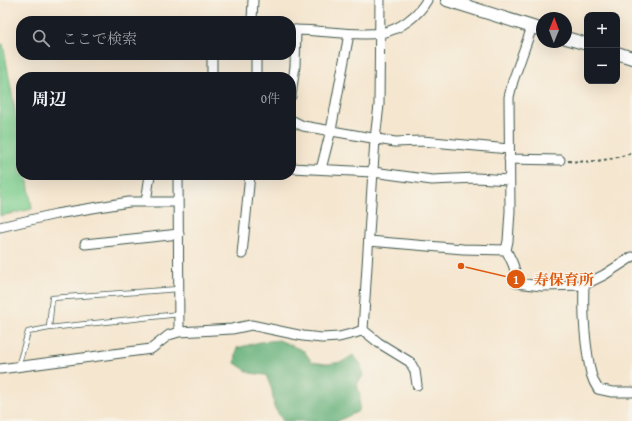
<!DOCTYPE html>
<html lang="ja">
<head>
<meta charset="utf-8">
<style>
	:root { --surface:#171b24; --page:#20242c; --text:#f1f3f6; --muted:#9ea1a6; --line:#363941 }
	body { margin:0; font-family:"Gentium Book Plus","Noto Serif JP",serif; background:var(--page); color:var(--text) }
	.controls { position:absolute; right:12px; top:12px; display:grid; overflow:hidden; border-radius:8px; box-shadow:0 4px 16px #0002 }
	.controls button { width:36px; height:36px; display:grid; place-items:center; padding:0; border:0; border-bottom:1px solid var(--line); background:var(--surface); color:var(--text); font:20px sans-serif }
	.compass { position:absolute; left:536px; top:12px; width:36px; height:36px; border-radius:50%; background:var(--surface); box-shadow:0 4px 16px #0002; rotate:1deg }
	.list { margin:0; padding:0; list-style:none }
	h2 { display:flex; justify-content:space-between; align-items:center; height:52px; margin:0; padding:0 16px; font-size:17px }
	h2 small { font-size:13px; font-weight:400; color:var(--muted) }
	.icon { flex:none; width:22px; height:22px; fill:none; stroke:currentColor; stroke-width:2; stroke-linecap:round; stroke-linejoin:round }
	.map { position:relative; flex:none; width:632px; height:421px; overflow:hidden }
	.search { position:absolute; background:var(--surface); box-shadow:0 4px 16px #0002; left:16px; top:16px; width:280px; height:44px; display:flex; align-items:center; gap:10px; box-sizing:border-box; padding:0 14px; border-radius:16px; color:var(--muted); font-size:15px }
	.panel { position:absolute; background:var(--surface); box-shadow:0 4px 16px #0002; left:16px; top:72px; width:280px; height:108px; border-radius:16px }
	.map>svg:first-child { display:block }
</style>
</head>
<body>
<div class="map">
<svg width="632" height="421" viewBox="0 0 632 421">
	<rect width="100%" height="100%" fill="#f7f3e8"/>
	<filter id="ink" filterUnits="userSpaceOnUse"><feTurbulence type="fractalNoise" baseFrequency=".025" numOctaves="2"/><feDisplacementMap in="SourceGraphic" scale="8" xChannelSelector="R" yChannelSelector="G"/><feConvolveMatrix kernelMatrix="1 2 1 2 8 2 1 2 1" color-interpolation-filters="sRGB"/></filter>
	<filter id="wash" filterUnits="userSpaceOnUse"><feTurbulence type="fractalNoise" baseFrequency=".012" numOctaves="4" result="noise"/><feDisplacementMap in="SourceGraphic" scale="16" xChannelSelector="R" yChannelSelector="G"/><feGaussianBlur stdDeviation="0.9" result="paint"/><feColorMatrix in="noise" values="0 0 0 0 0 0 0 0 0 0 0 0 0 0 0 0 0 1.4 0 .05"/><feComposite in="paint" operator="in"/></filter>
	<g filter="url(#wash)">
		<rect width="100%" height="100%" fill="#f5e6cf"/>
		<!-- green -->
		<path fill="#7dce8f" stroke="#4e8662" d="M3 44 21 144V175H27L32 209 0 216V45Z"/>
		<!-- forest -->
		<path fill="#66b17a" stroke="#427757" d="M279 340 304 351 312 362 327 364 342 362 353 355 361 364 363 376 357 384 360 396 359 411 338 421H283L274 407 272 390 266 375 250 373 235 363 237 348 260 342Z"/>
	</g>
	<g filter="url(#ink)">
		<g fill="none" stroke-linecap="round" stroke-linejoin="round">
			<!-- service casing -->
			<g stroke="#3f564b" stroke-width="6">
				<path id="service" d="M49 328 52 298 179 289
					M18 367 28 332 49 328 179 314"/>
			</g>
			<!-- minor casing -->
			<g stroke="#3f564b" stroke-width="11">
				<path id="minor" d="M252 21 253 0
					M291 30C320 29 352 37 381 33 399 30 418 16 427 0
					M256 55V77
					M212 77V55
					M291 96 295 66 296 30
					M291 120 303 126 395 142 422 141 509 149
					M509 159 560 160
					M291 168 373 172 432 180 476 178 509 180
					M321 169 331 130 349 34
					M178 175 179 332
					M146 202 150 175
					M0 227 56 214 129 202H178
					M369 241 463 249 506 250C512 261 517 271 516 283L542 286 584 285 604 275 632 257
					M85 244 179 234
					M506 250 508 241 510 211 509 97 513 81 532 27
					M242 254 250 175
					M584 285C583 309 584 332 588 357 590 369 591 379 598 389L612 392H632
					M363 330 375 139 379 105 380 0
					M363 330 379 343 410 362 415 371 417 385
					M0 369 151 349 169 335 179 332 232 329 251 325 303 336 322 338 339 337 355 333 363 330"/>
			</g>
			<!-- secondary casing -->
			<g stroke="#3f564b" stroke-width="14">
				<path id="secondary" d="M447 0 542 30
					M566 38 587 44
					M617 53 632 58"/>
			</g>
			<!-- path -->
			<path stroke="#3f564b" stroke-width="2" stroke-dasharray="3 3" stroke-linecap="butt" d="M568 161C591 163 610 160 632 153"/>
			<!-- service -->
			<use href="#service" stroke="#fff" stroke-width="4.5"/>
			<!-- minor -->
			<use href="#minor" stroke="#fff" stroke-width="9"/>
			<!-- secondary -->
			<use href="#secondary" stroke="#fff" stroke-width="12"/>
		</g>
	</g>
	<!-- callouts -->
	<path fill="none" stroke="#de580e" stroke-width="1.5" d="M461 266L516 279"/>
	<g fill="#de580e" stroke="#f7f3e8" stroke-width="1.5">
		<circle cx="461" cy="266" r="4"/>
		<circle cx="516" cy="279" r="10"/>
	</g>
	<g font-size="12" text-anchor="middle" font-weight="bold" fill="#fff">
		<text x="516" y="284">1</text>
	</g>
	<g font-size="15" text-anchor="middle" font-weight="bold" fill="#de580e" stroke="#f7f3e8" stroke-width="3" stroke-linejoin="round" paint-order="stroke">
		<text x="564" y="285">寿保育所</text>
	</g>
</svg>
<div class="controls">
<button>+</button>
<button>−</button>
</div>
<svg class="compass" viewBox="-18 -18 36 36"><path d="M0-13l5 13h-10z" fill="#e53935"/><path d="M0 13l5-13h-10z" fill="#9ea1a6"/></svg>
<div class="search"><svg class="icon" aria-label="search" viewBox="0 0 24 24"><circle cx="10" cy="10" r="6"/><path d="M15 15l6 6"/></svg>ここで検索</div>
<section class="panel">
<h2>周辺<small>0件</small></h2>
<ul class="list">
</ul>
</section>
</div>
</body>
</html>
